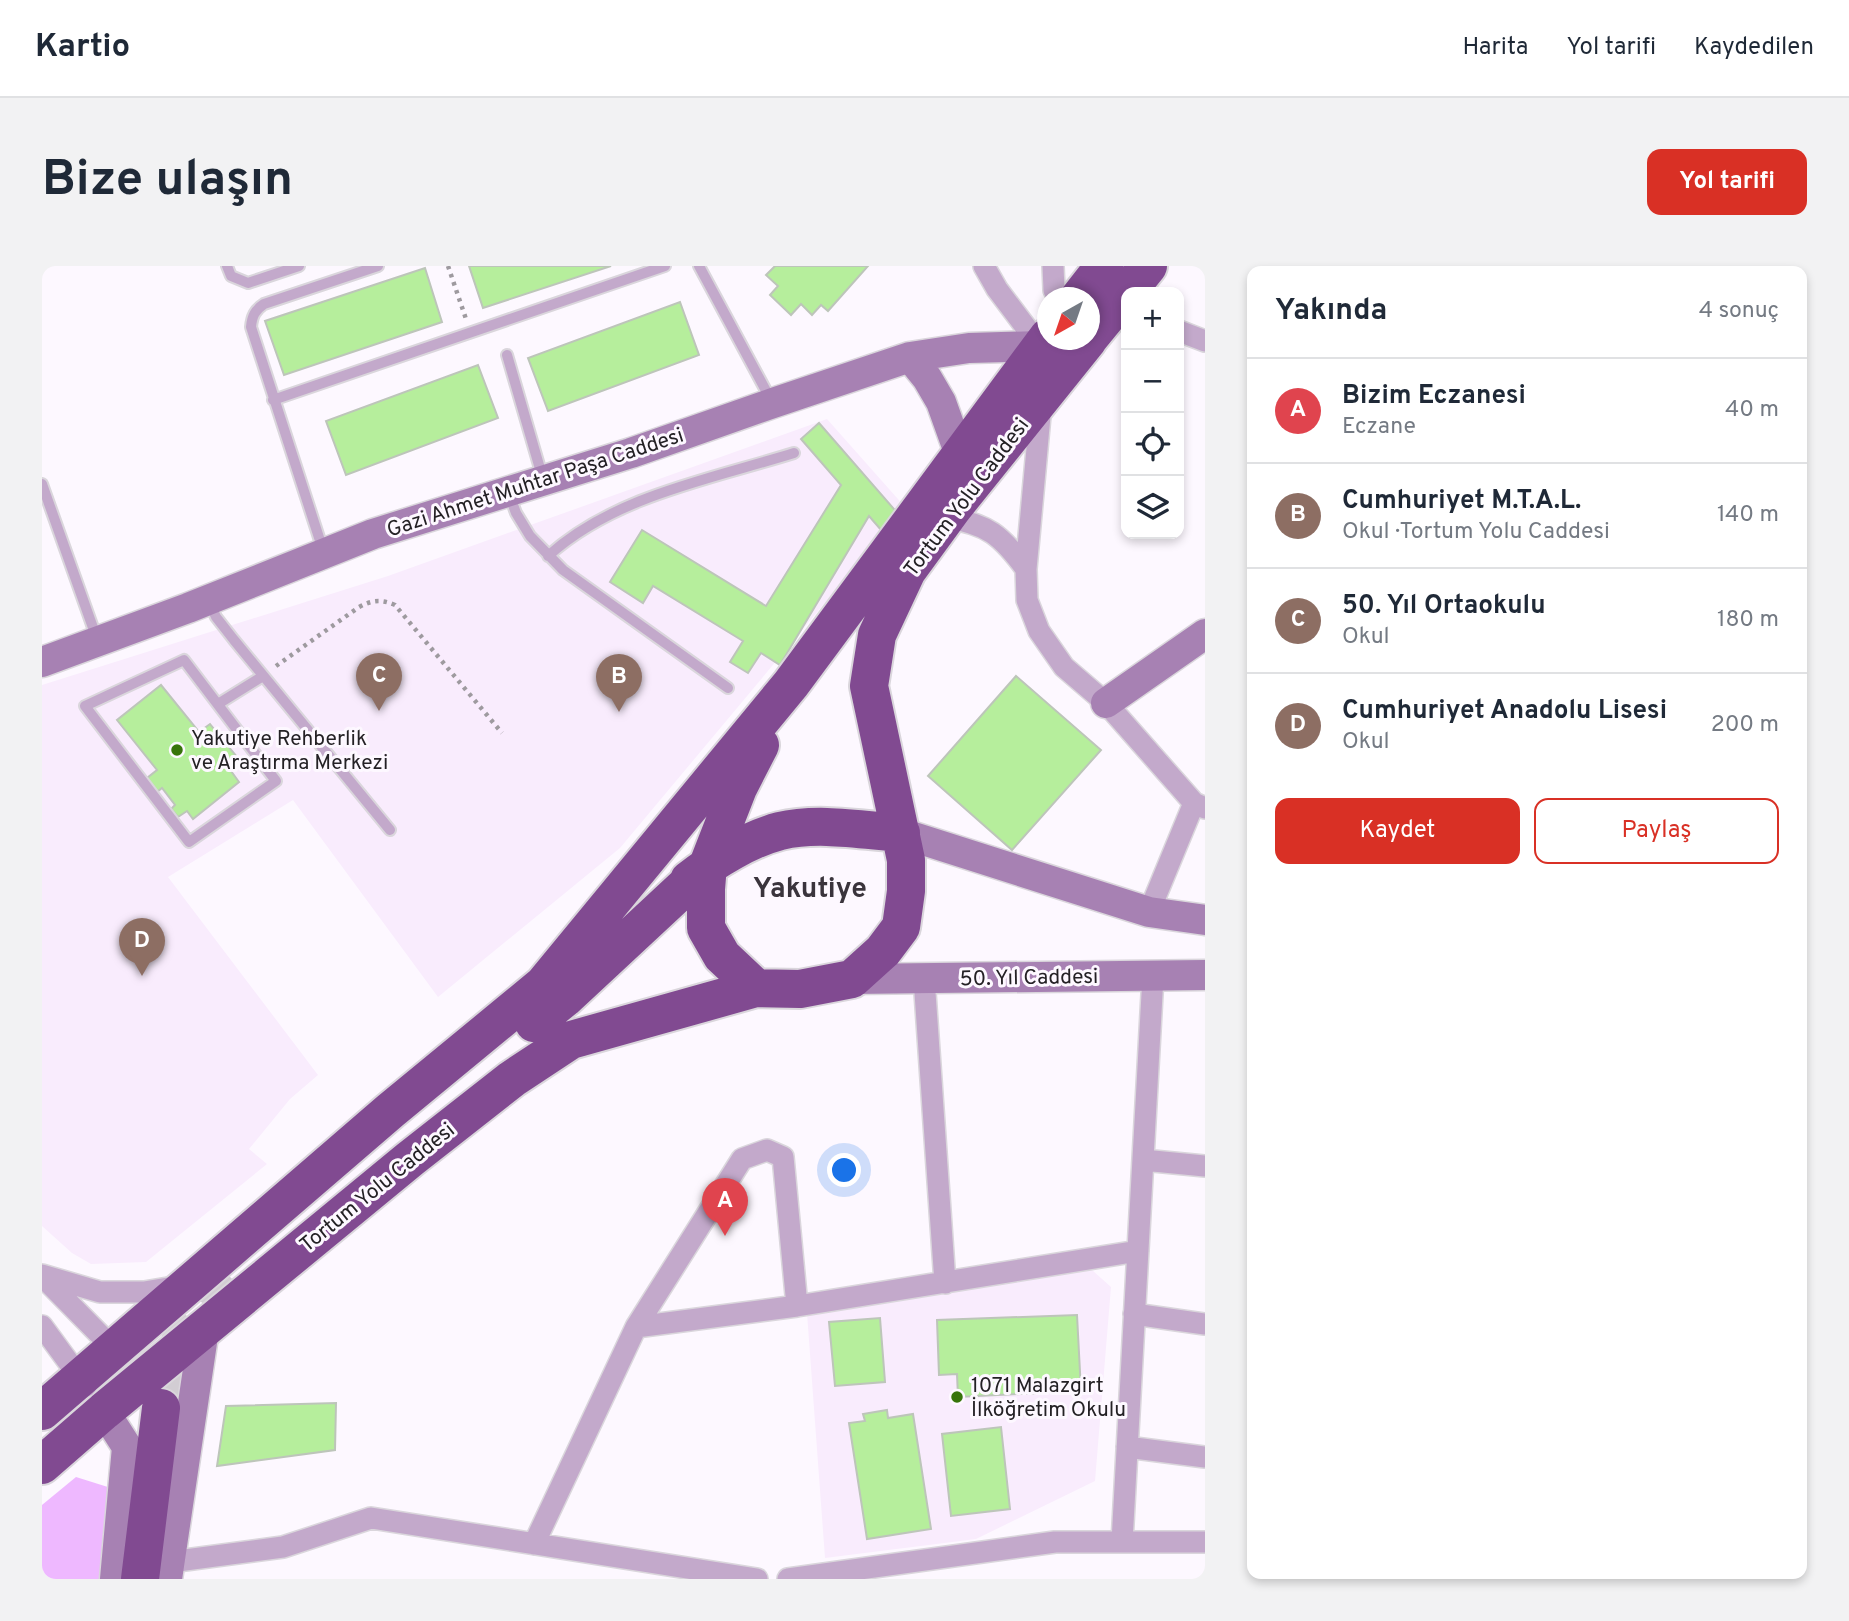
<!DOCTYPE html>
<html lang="tr">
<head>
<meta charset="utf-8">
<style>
	:root { --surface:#fff; --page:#f2f2f3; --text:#1f2937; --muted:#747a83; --line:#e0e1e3; --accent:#d93025 }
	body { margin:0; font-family:Overpass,sans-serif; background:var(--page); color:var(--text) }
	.controls { position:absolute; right:21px; top:21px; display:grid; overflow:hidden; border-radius:14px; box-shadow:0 4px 10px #0003 }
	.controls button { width:63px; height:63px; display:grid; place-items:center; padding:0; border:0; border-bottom:2px solid var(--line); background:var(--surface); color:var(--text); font:35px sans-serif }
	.compass { position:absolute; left:995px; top:21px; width:63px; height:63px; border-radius:50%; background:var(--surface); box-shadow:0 4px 10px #0003; rotate:220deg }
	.you { position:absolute; left:803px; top:905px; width:24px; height:24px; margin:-18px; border:5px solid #fff; border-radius:50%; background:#1a73e8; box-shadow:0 0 0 10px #1a73e833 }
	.badge { display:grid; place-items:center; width:46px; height:46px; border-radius:50%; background:var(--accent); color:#fff; font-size:23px; font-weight:700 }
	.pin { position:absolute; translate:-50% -58px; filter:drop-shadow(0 2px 4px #0008) }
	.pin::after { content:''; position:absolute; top:37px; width:24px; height:21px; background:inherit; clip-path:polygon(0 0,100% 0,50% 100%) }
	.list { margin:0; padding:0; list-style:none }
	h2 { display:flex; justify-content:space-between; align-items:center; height:91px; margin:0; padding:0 28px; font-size:30px }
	h2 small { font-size:23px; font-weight:400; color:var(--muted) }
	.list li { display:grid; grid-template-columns:46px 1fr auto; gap:21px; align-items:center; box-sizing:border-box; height:105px; padding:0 28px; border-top:2px solid var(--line) }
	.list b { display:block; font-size:26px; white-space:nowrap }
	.list p { margin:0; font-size:23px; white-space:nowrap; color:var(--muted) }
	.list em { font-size:23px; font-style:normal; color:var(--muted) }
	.actions { display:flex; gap:14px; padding:21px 28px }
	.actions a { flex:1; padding:16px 0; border:2px solid var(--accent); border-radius:14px; text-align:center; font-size:24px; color:var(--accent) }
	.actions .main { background:var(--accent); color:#fff }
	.icon { flex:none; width:38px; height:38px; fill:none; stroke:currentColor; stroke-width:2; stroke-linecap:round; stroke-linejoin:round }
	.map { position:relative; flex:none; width:1163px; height:1313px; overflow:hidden; border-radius:14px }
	header { display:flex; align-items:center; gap:42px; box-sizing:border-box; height:98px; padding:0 35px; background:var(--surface); border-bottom:2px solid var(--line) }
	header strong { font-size:33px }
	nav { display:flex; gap:38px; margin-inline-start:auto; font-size:24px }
	.intro { display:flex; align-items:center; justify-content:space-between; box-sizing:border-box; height:168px; padding:0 42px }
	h1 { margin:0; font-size:49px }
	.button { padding:18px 32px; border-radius:14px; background:var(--accent); color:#fff; font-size:24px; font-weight:700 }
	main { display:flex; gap:42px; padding:0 42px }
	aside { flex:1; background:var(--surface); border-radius:14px; box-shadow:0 4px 10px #0003 }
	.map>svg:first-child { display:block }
</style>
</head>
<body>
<header>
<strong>Kartio</strong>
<nav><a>Harita</a><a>Yol tarifi</a><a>Kaydedilen</a></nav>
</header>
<div class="intro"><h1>Bize ulaşın</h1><a class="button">Yol tarifi</a></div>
<main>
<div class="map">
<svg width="1163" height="1313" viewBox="0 0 1163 1313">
	<rect width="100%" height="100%" fill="#fdf8ff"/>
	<!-- built -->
	<path fill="#f9ecfd" d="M785 153 863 241 578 582 396 731 251 534 126 611 276 809 248 833 207 883 225 898 104 996 49 998 30 987 0 960V419L346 310Z
		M1050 1004 1069 1021 1053 1215 934 1273 783 1292 765 1047Z"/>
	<!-- green -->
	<path fill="#eeb8ff" d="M34 1211 69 1222 60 1313H0V1239Z"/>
	<!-- building -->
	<path fill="#b6ee9c" stroke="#bdc5ba" stroke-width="2" d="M427 0H569L441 42Z
		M733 0H826L786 45 779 39 770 49 759 38 749 49 728 29 736 20 724 9Z
		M383 2 400 56 242 109 223 55Z
		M638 36 657 89 506 145 486 92Z
		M436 99 456 152 304 209 284 155Z
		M777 157 858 250 840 265 827 250 738 399 719 387 706 407 688 396 701 375 611 320 601 337 568 316 600 264 724 340 799 219 759 173Z
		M974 410 1059 484 970 584 886 510Z
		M119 419 157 466 168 458 200 497 189 505 197 516 151 553 145 545 136 551 129 543 133 539 120 522 115 526 105 512 115 504 75 454Z
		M1035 1049 1039 1125 916 1131 915 1108 897 1109 895 1054Z
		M838 1052 843 1116 793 1120 787 1056Z
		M294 1137 293 1184 175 1200 184 1140Z
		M845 1144 846 1152 871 1148 889 1263 825 1273 807 1157 823 1155 821 1148Z
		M959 1161 968 1243 909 1250 900 1168Z"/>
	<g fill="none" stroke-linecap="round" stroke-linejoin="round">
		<!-- highway-tunnel -->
		<path stroke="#d2cdd3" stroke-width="38" stroke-dasharray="38 19" stroke-linecap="butt" d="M119 1142C126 1104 138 1065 162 1034 171 1023 183 1013 193 1002"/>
		<!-- lane casing -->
		<g stroke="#dad6dc" stroke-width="14">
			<path id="lane" d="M185 0 189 10 206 17 257 0
				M657 0 729 134
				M465 89 501 213
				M231 134 623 0
				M0 218 55 373
				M467 228 474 247 488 270 521 304 686 422
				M281 284 209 61C210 50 213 44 222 38L336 0
				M506 290C572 230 669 213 752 187
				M167 336 174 351 192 374 348 564
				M142 394 234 515 147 576 43 440Z
				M176 438 221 410"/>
		</g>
		<!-- street casing -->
		<g stroke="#dad6dc" stroke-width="24">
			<path id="street" d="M942 0 955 23 998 80
				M1011 0 1012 24 1016 32
				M1137 65 1163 75
				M999 139 984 303 985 334 997 365 1022 401 1064 437 1152 537 1163 542
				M904 252C945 257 960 270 984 303
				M1107 646 1152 537
				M882 712 903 1017
				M1101 894 1163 900
				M0 1009 58 1026H102L138 1020
				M0 1010 72 1083
				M1092 1048 1163 1058
				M0 1060 44 1120
				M594 1061 700 893 725 884 741 891 755 1040
				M1085 1181 1163 1191
				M1080 1276 1111 710
				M492 1278 594 1061 755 1040 1096 985
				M128 1296 241 1281 329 1252 715 1313
				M746 1313 1013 1276H1163"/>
		</g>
		<!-- secondary casing -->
		<g stroke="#dad6dc" stroke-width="33">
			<path id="secondary" d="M868 91 885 112 899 136 918 189
				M0 396 146 342 331 268 589 187 731 137 868 91 927 82 998 80
				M1064 437 1163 368
				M859 567 1107 646 1163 654
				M810 713 1163 709
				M62 1145 85 1181 73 1313
				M125 1313 162 1063"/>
		</g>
		<!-- highway casing -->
		<g stroke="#dad6dc" stroke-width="42">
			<path id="highway" d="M1085 26 1106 0
				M1037 32 1062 0
				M1048 71 1084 27
				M647 614C671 595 707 573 738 565 776 556 820 564 859 567
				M714 722 680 690 664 662V623L666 599 696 522 718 479
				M492 757 523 732 666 599
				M0 1145 348 845 501 719 749 418 1006 71
				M0 1199 62 1145 368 893 470 813 529 774 714 722 758 723 810 713 841 685 859 661 864 625V594L827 420 835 369 865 305 911 242 1046 74
				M98 1313 119 1142"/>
		</g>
		<!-- path -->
		<path stroke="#9e9a9f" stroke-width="4.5" stroke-dasharray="3.5 5" stroke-linecap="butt" d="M406 0 424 53
			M234 400 317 341C330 334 339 333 353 339L460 467"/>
		<!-- lane -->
		<use href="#lane" stroke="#c3a9cb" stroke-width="10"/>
		<!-- street -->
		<use href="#street" stroke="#c3a9cb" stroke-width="21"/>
		<!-- secondary -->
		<use href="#secondary" stroke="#a781b3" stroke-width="30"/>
		<!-- highway -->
		<use href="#highway" stroke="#814a91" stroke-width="38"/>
	</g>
	<!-- markers -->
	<g fill="#37740a" stroke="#fdf8ff" stroke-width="2.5">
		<circle cx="135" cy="484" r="7"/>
		<circle cx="915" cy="1131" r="7"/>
	</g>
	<g text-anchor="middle" stroke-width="6" stroke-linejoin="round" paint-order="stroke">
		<!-- street labels -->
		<g font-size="21" fill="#242125" stroke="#fdf8ff">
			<text transform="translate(493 216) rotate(-18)" y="7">Gazi Ahmet Muhtar Paşa Caddesi</text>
			<text transform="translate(924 231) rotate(-53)" y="7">Tortum Yolu Caddesi</text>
			<text transform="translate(987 711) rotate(-1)" y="7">50. Yıl Caddesi</text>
			<text transform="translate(335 921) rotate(-39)" y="7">Tortum Yolu Caddesi</text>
		</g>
		<!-- poi labels -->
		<g font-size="21" fill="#242125" stroke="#fdf8ff" text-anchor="start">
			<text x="149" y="479">Yakutiye Rehberlik<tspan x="149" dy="24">ve Araştırma Merkezi</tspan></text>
			<text x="929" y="1126">1071 Malazgirt<tspan x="929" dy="24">İlköğretim Okulu</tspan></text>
		</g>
		<!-- district labels -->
		<g font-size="28" font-weight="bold" fill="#3a343c" stroke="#fdf8ff">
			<text x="768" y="631">Yakutiye</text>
		</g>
	</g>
</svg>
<div class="controls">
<button>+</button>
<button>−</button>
<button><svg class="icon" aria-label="locate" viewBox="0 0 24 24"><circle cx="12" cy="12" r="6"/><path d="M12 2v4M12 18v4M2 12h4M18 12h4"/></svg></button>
<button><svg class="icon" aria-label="layers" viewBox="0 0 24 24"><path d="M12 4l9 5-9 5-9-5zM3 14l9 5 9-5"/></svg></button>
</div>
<svg class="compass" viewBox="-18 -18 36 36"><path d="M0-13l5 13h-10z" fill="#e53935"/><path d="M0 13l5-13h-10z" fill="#747a83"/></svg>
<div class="you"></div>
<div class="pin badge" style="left:683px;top:970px;background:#e0444e">A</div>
<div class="pin badge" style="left:577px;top:446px;background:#8d6e63">B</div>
<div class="pin badge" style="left:337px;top:445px;background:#8d6e63">C</div>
<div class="pin badge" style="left:100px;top:710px;background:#8d6e63">D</div>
</div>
<aside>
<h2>Yakında<small>4 sonuç</small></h2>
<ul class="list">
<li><span class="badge" style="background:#e0444e">A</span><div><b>Bizim Eczanesi</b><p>Eczane</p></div><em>40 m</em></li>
<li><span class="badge" style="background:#8d6e63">B</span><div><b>Cumhuriyet M.T.A.L.</b><p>Okul · Tortum Yolu Caddesi</p></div><em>140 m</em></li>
<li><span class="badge" style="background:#8d6e63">C</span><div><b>50. Yıl Ortaokulu</b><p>Okul</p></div><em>180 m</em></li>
<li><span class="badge" style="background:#8d6e63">D</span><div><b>Cumhuriyet Anadolu Lisesi</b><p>Okul</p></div><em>200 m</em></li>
</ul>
<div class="actions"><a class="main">Kaydet</a><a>Paylaş</a></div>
</aside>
</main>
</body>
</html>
